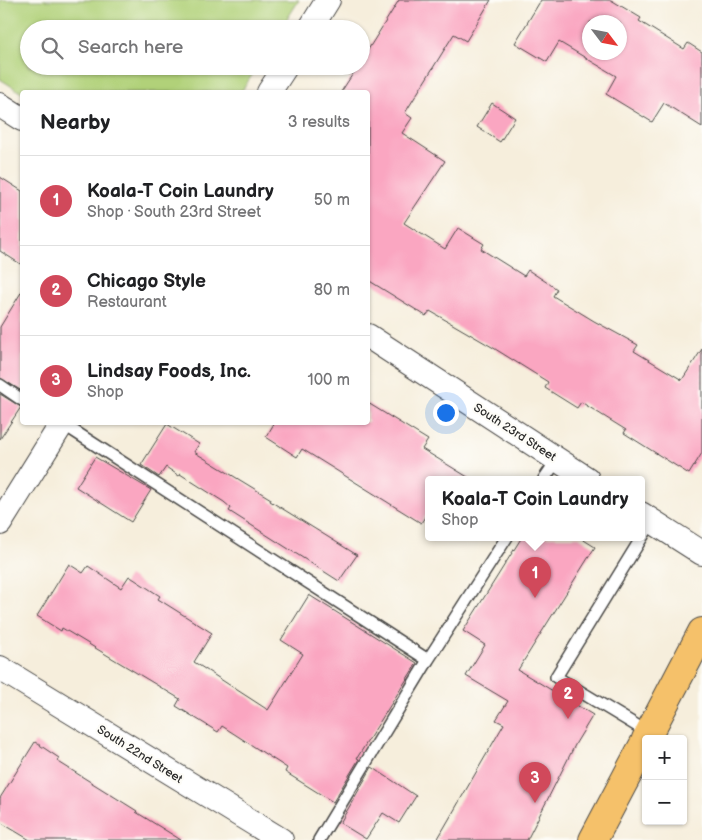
<!DOCTYPE html>
<html lang="en">
<head>
<meta charset="utf-8">
<style>
	:root { --surface:#fff; --page:#f6f6f6; --text:#202124; --muted:#757577; --line:#e0e0e0; --accent:#d1495b }
	body { margin:0; font-family:"Balsamiq Sans",sans-serif; background:var(--page); color:var(--text) }
	.controls { position:absolute; right:15px; bottom:15px; display:grid; overflow:hidden; border-radius:5px; box-shadow:0 1px 4px #0004 }
	.controls button { width:45px; height:45px; display:grid; place-items:center; padding:0; border:0; border-bottom:1px solid var(--line); background:var(--surface); color:var(--text); font:25px sans-serif }
	.compass { position:absolute; left:582px; top:15px; width:45px; height:45px; border-radius:50%; background:var(--surface); box-shadow:0 1px 4px #0004; rotate:122deg }
	.you { position:absolute; left:445px; top:412px; width:18px; height:18px; margin:-12px; border:4px solid #fff; border-radius:50%; background:#1a73e8; box-shadow:0 0 0 8px #1a73e833 }
	.badge { display:grid; place-items:center; width:32px; height:32px; border-radius:50%; background:var(--accent); color:#fff; font-size:16px; font-weight:700 }
	.pin { position:absolute; translate:-50% -41px; filter:drop-shadow(0 1px 2px #0008) }
	.pin::after { content:''; position:absolute; top:26px; width:18px; height:15px; background:inherit; clip-path:polygon(0 0,100% 0,50% 100%) }
	.popup { position:absolute; left:425px; top:476px; width:220px; height:65px; box-sizing:border-box; display:grid; place-content:center; border-radius:5px; background:var(--surface); filter:drop-shadow(0 1px 4px #0005); font-size:16px; white-space:nowrap; color:var(--muted) }
	.popup b { font-size:19px; color:var(--text) }
	.popup::after { content:''; position:absolute; left:50%; top:100%; margin-left:-10px; border:10px solid transparent; border-top-color:var(--surface) }
	.list { margin:0; padding:0; list-style:none }
	h2 { display:flex; justify-content:space-between; align-items:center; height:65px; margin:0; padding:0 20px; font-size:21px }
	h2 small { font-size:16px; font-weight:400; color:var(--muted) }
	.list li { display:grid; grid-template-columns:32px 1fr auto; gap:15px; align-items:center; box-sizing:border-box; height:90px; padding:0 20px; border-top:1px solid var(--line) }
	.list b { display:block; font-size:19px; white-space:nowrap }
	.list p { margin:0; font-size:16px; white-space:nowrap; color:var(--muted) }
	.list em { font-size:16px; font-style:normal; color:var(--muted) }
	.icon { flex:none; width:28px; height:28px; fill:none; stroke:currentColor; stroke-width:2; stroke-linecap:round; stroke-linejoin:round }
	.map { position:relative; flex:none; width:702px; height:840px; overflow:hidden }
	.search { position:absolute; background:var(--surface); box-shadow:0 1px 4px #0004; left:20px; top:20px; width:350px; height:55px; display:flex; align-items:center; gap:12px; box-sizing:border-box; padding:0 18px; border-radius:28px; color:var(--muted); font-size:19px }
	.panel { position:absolute; background:var(--surface); box-shadow:0 1px 4px #0004; left:20px; top:90px; width:350px; height:335px; border-radius:5px }
	.map>svg:first-child { display:block }
</style>
</head>
<body>
<div class="map">
<svg width="702" height="840" viewBox="0 0 702 840">
	<rect width="100%" height="100%" fill="#fdfcf7"/>
	<filter id="ink" filterUnits="userSpaceOnUse"><feTurbulence type="fractalNoise" baseFrequency=".02" numOctaves="2"/><feDisplacementMap in="SourceGraphic" scale="10" xChannelSelector="R" yChannelSelector="G"/><feConvolveMatrix kernelMatrix="1 2 1 2 8 2 1 2 1" color-interpolation-filters="sRGB"/></filter>
	<filter id="wash" filterUnits="userSpaceOnUse"><feTurbulence type="fractalNoise" baseFrequency=".0096" numOctaves="4" result="noise"/><feDisplacementMap in="SourceGraphic" scale="20" xChannelSelector="R" yChannelSelector="G"/><feGaussianBlur stdDeviation="1.12" result="paint"/><feColorMatrix in="noise" values="0 0 0 0 0 0 0 0 0 0 0 0 0 0 0 0 0 1.4 0 .05"/><feComposite in="paint" operator="in"/></filter>
	<g filter="url(#wash)">
		<rect width="100%" height="100%" fill="#f6eedc"/>
		<!-- green -->
		<path fill="#b1d179" stroke="#6e7e52" d="M0 0H299L281 29H29V66H258L241 92 22 93 0 79Z"/>
		<g id="blocks">
			<!-- building -->
			<path fill="#faa6c1" fill-rule="evenodd" d="M399 0H491L466 41 454 34 405 113 412 118 402 133 445 161 404 223 445 249 458 228 484 244 481 249 524 276 528 270 557 289 553 296 594 321 638 345 634 351 682 380 702 349V453L689 474 624 433 626 430 581 402 577 408 545 388 548 382 492 347 430 311 426 316 368 280V92H341L358 66H361V61Z
				M541 0H611L641 18 639 21 684 49 688 43 702 52V127L664 103 652 122 606 94 616 76 559 42 547 62 515 43ZM590 22H620V52H590Z
				M492 103 515 118 500 142 477 127Z
				M0 177 22 191V265L0 251Z
				M22 291V391L0 378V327Z
				M0 394 21 407 0 439Z
				M368 403 428 440 422 449 471 479H429V511L421 523 302 449 297 457 266 437 275 422H368Z
				M167 424 199 444 194 452 271 499 270 501 357 555 339 581 229 511 231 508 224 502 180 474 179 476 166 467 159 477 141 465Z
				M95 457 151 490 131 522 76 487Z
				M522 537H579L595 547 518 670 593 715 576 743 527 840H437L504 724 496 720 508 701 466 676 485 645 463 631Z
				M69 564 83 573 88 566 121 588 129 576 160 596 158 599 212 633 194 662 268 710 303 654 281 640 309 595 417 663 357 758 359 759 333 802 285 772 287 768 222 726 218 732 176 706 180 699 62 628 61 631 37 616Z
				M35 742 59 758 57 761 137 811 136 812 181 840H30L0 822V798Z
				M372 767 416 796 399 823 383 813 366 839 340 823Z"/>
		</g>
	</g>
	<g filter="url(#ink)">
		<use href="#blocks" fill-opacity="0" stroke="#494846" stroke-width="1"/>
		<g fill="none" stroke-linecap="round" stroke-linejoin="round">
			<!-- service casing -->
			<g stroke="#494846" stroke-width="14">
				<path id="service" d="M0 385 22 400
					M60 422 428 660
					M544 479 557 460
					M649 733 556 677 652 521
					M319 840 428 660 507 537"/>
			</g>
			<!-- minor casing -->
			<g stroke="#494846" stroke-width="26">
				<path id="minor" d="M310 29 328 0
					M269 92 286 66
					M0 105 22 119
					M368 336 587 479
					M641 514 702 553
					M0 523 63 422
					M0 668 281 840"/>
			</g>
			<!-- primary casing -->
			<g stroke="#494846" stroke-width="30">
				<path id="primary" d="M646 739 702 632
					M593 840 646 740"/>
			</g>
			<!-- service -->
			<use href="#service" stroke="#fff" stroke-width="11"/>
			<!-- minor -->
			<use href="#minor" stroke="#fff" stroke-width="24"/>
			<!-- primary -->
			<use href="#primary" stroke="#f5c16b" stroke-width="28"/>
		</g>
	</g>
	<g text-anchor="middle" stroke-width="4.5" stroke-linejoin="round" paint-order="stroke">
		<!-- street labels -->
		<g font-size="12" fill="#2b2b2b" stroke="#fdfcf7">
			<text transform="translate(515 432) rotate(33)" y="4">South 23rd Street</text>
			<text transform="translate(140 754) rotate(32)" y="4">South 22nd Street</text>
		</g>
	</g>
</svg>
<div class="controls">
<button>+</button>
<button>−</button>
</div>
<svg class="compass" viewBox="-18 -18 36 36"><path d="M0-13l5 13h-10z" fill="#e53935"/><path d="M0 13l5-13h-10z" fill="#757577"/></svg>
<div class="you"></div>
<div class="pin badge" style="left:535px;top:598px">1</div>
<div class="popup"><b>Koala-T Coin Laundry</b>Shop</div>
<div class="pin badge" style="left:568px;top:719px">2</div>
<div class="pin badge" style="left:535px;top:803px">3</div>
<div class="search"><svg class="icon" aria-label="search" viewBox="0 0 24 24"><circle cx="10" cy="10" r="6"/><path d="M15 15l6 6"/></svg>Search here</div>
<section class="panel">
<h2>Nearby<small>3 results</small></h2>
<ul class="list">
<li><span class="badge">1</span><div><b>Koala-T Coin Laundry</b><p>Shop · South 23rd Street</p></div><em>50 m</em></li>
<li><span class="badge">2</span><div><b>Chicago Style</b><p>Restaurant</p></div><em>80 m</em></li>
<li><span class="badge">3</span><div><b>Lindsay Foods, Inc.</b><p>Shop</p></div><em>100 m</em></li>
</ul>
</section>
</div>
</body>
</html>
